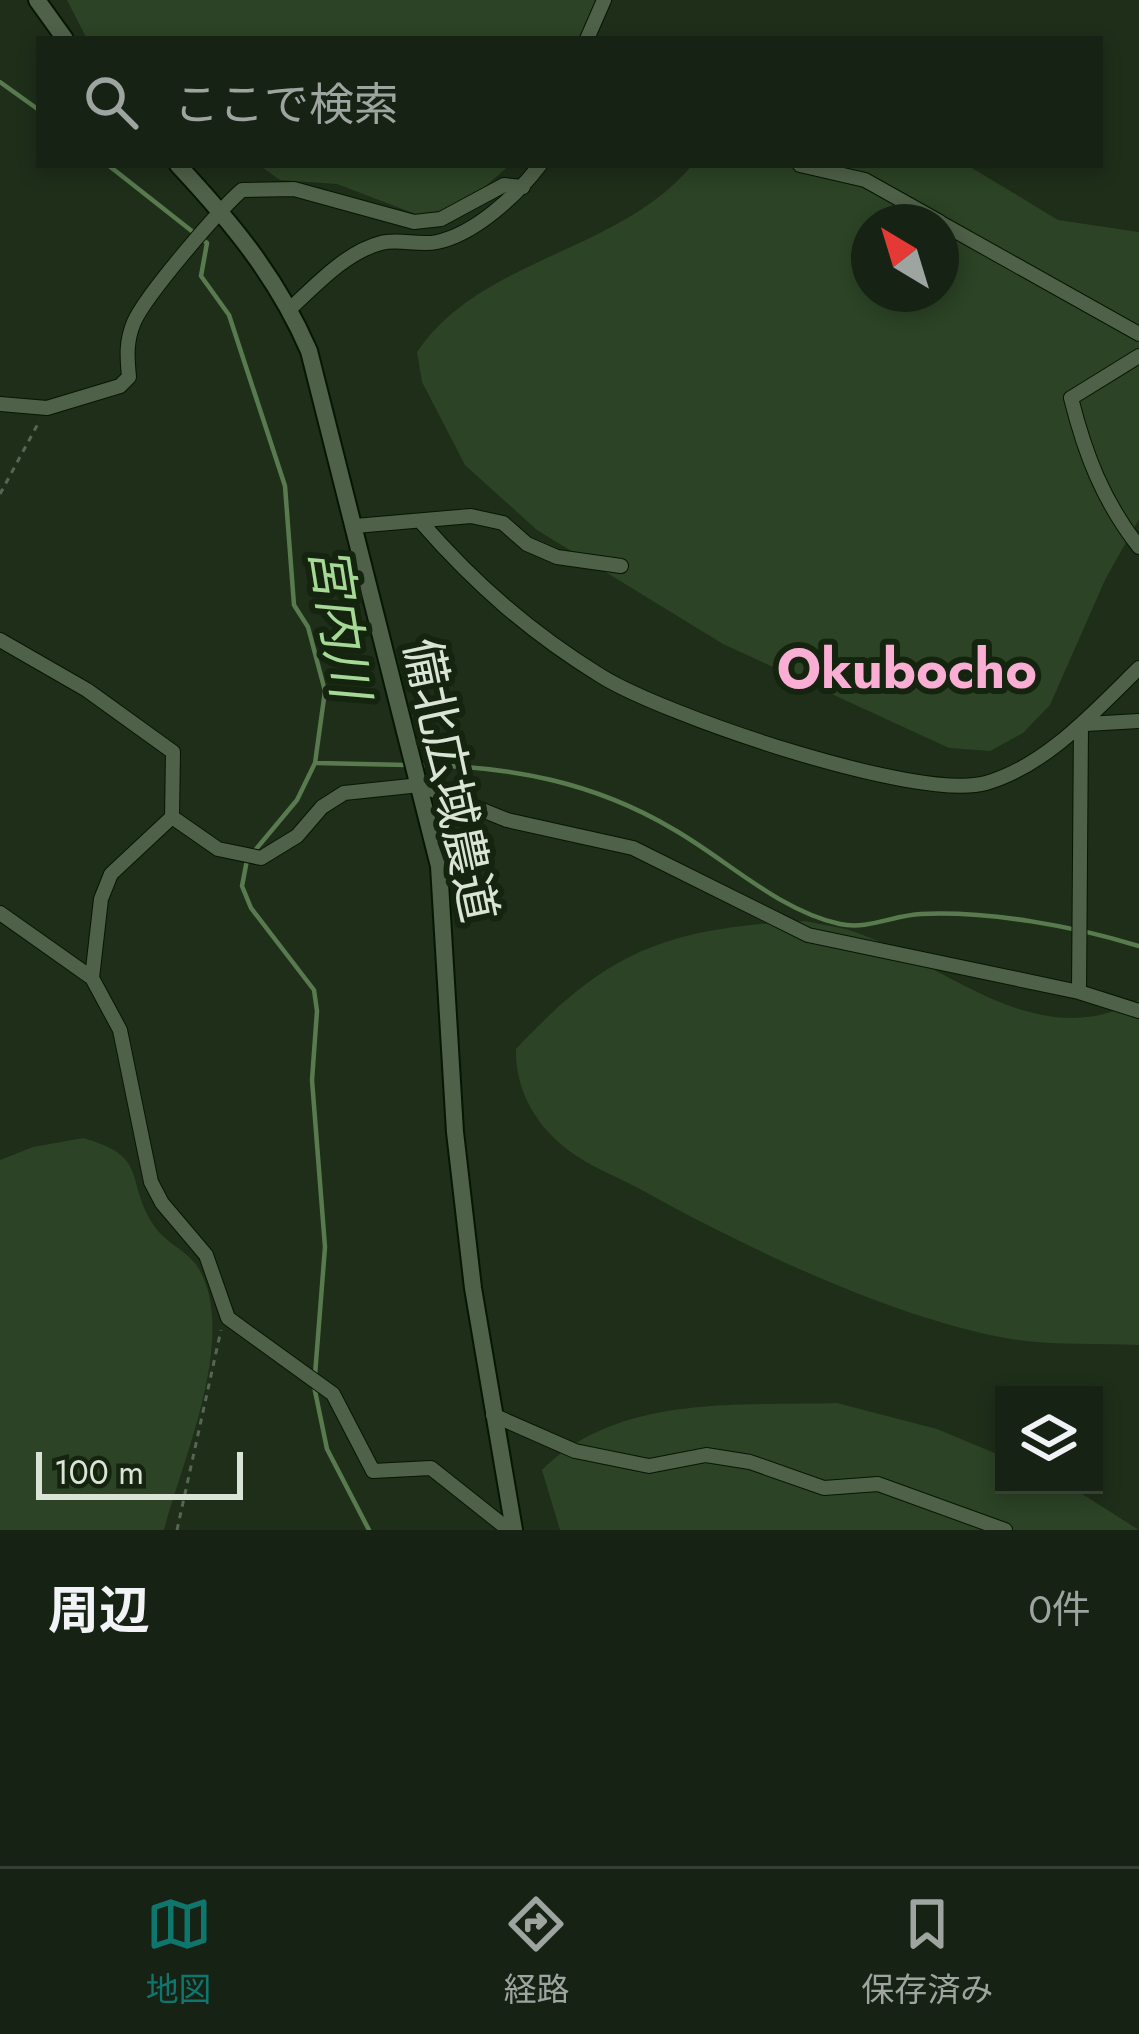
<!DOCTYPE html>
<html lang="ja">
<head>
<meta charset="utf-8">
<style>
	:root { --surface:#162213; --page:#232f21; --text:#f1f3f6; --muted:#9ea4a0; --line:#353f33; --accent:#0f766e }
	body { margin:0; font-family:Jost,"Noto Sans JP",sans-serif; background:var(--page); color:var(--text) }
	.controls { position:absolute; right:36px; bottom:36px; display:grid; overflow:hidden; border-radius:0px; box-shadow:0 6px 18px #0003 }
	.controls button { width:108px; height:108px; display:grid; place-items:center; padding:0; border:0; border-bottom:3px solid var(--line); background:var(--surface); color:var(--text); font:60px sans-serif }
	.compass { position:absolute; left:851px; top:204px; width:108px; height:108px; border-radius:50%; background:var(--surface); box-shadow:0 6px 18px #0003; rotate:322deg }
	.scale { position:absolute; left:36px; bottom:30px; width:207px; box-sizing:border-box; padding-left:12px; border:6px solid #dae4d6; border-top:0; font-size:33px; line-height:42px; white-space:nowrap; color:#dae4d6; -webkit-text-stroke:9px #14240f; paint-order:stroke }
	.list { margin:0; padding:0; list-style:none }
	h2 { display:flex; justify-content:space-between; align-items:center; height:156px; margin:0; padding:0 48px; font-size:51px }
	h2 small { font-size:39px; font-weight:400; color:var(--muted) }
	.icon { flex:none; width:66px; height:66px; fill:none; stroke:currentColor; stroke-width:2; stroke-linecap:round; stroke-linejoin:round }
	.map { position:relative; flex:none; width:1139px; height:1530px; overflow:hidden }
	.search { position:absolute; background:var(--surface); box-shadow:0 6px 18px #0003; left:36px; right:36px; top:36px; height:132px; display:flex; align-items:center; gap:30px; box-sizing:border-box; padding:0 42px; border-radius:0px; color:var(--muted); font-size:45px }
	.sheet { height:336px; background:var(--surface) }
	nav { display:flex; justify-content:space-around; align-items:center; box-sizing:border-box; height:168px; border-top:3px solid var(--line); background:var(--surface); font-size:33px; color:var(--muted) }
	nav a { display:grid; justify-items:center; gap:6px }
	nav .on { color:var(--accent) }
	.map>svg:first-child { display:block }
</style>
</head>
<body>
<div class="map">
<svg width="1139" height="1530" viewBox="0 0 1139 1530">
	<rect width="100%" height="100%" fill="#1e2e19"/>
	<!-- green -->
	<path fill="#2c4325" fill-rule="evenodd" d="M67 0H600L579 39H87Z
		M259 165H510L475 195 426 218 337 184 280 180Z
		M692 165H967L1058 220 1139 232V519L1105 580 1050 705 1023 733 990 751 949 748 723 644 537 530 465 465 422 382 417 352C481 257 620 253 692 165ZM869 222H941V294H869Z
		M806 921C821 925 837 926 852 931 947 963 1035 1057 1139 1000V1345C1097 1343 1052 1346 1011 1339 894 1319 744 1247 640 1189 617 1177 589 1166 568 1150 535 1125 515 1089 516 1049 610 948 670 928 806 921Z
		M83 1138C150 1157 124 1178 153 1224 163 1242 189 1251 199 1269 238 1337 182 1461 164 1530H0V1160L33 1147Z
		M837 1403 937 1429 1004 1457V1485H1068L1139 1530H560L542 1470C618 1394 736 1406 837 1403Z"/>
	<g fill="none" stroke-linecap="round" stroke-linejoin="round">
		<!-- stream -->
		<path stroke="#587a4e" stroke-width="4.5" d="M0 82 39 110
			M108 165 207 243 201 276 229 315 285 486 294 605 308 627 325 691 315 763 297 800 247 860 242 886 251 908 314 990 317 1011 312 1080 325 1247 315 1375
			M317 763 407 765
			M418 765C510 766 594 782 673 829 726 859 779 911 840 924 868 930 894 915 921 914 991 911 1073 926 1139 946
			M314 1386 327 1449 369 1530"/>
		<!-- minor casing -->
		<g stroke="#071603" stroke-width="16">
			<path id="minor" d="M587 39 604 0
				M800 165 865 180 940 222
				M941 223 1139 334
				M291 308C316 285 346 252 381 243 398 238 419 246 437 242 475 234 517 195 540 165
				M1139 356 1071 398C1085 454 1103 501 1139 547
				M0 404 47 408 120 386 129 377C127 356 126 341 134 322 146 295 218 211 242 190L294 189 414 222 441 219 504 185 523 187
				M421 522C475 584 531 633 601 676 664 715 917 802 986 783 1046 766 1096 710 1139 668
				M355 526 471 516 503 523 527 544 557 557 621 566
				M0 640 87 690 173 752 172 817 111 874 101 899 92 978
				M1086 724 1139 721
				M172 817 218 849 261 858 297 836 322 807 344 793 420 785 507 820 633 848 808 935 1079 992 1139 1011
				M0 913 92 978 120 1030 151 1182 162 1203 206 1255 228 1318 333 1394 373 1471 431 1468 509 1530
				M1079 992 1081 725
				M493 1415 575 1451 649 1466 706 1455 750 1462 824 1488 878 1484 1005 1530"/>
		</g>
		<!-- tertiary casing -->
		<g stroke="#071603" stroke-width="20">
			<path id="tertiary" d="M37 0 65 39
				M178 165C232 223 277 277 309 351L439 866 455 1132 473 1288 514 1530"/>
		</g>
		<!-- path -->
		<path stroke="#576553" stroke-width="3" stroke-dasharray="6 6" stroke-linecap="butt" d="M0 494 40 420
			M177 1530 221 1330"/>
		<!-- minor -->
		<use href="#minor" stroke="#4f6149" stroke-width="14"/>
		<!-- tertiary -->
		<use href="#tertiary" stroke="#4f6149" stroke-width="16"/>
	</g>
	<g text-anchor="middle" stroke-width="12" stroke-linejoin="round" paint-order="stroke">
		<!-- street labels -->
		<g font-size="48" fill="#dae4d6" stroke="#14240f">
			<text transform="translate(451 780) rotate(78)" y="17">備北広域農道</text>
		</g>
		<!-- water labels -->
		<g font-size="51" font-style="italic" fill="#a5d995" stroke="#14240f">
			<text transform="translate(340 622) rotate(81)" y="18">宮内川</text>
		</g>
		<!-- quarter labels -->
		<g font-size="54" font-weight="bold" fill="#faaed4" stroke="#14240f">
			<text x="907" y="688">Okubocho</text>
		</g>
	</g>
</svg>
<div class="controls">
<button><svg class="icon" aria-label="layers" viewBox="0 0 24 24"><path d="M12 4l9 5-9 5-9-5zM3 14l9 5 9-5"/></svg></button>
</div>
<svg class="compass" viewBox="-18 -18 36 36"><path d="M0-13l5 13h-10z" fill="#e53935"/><path d="M0 13l5-13h-10z" fill="#9ea4a0"/></svg>
<div class="scale">100 m</div>
<div class="search"><svg class="icon" aria-label="search" viewBox="0 0 24 24"><circle cx="10" cy="10" r="6"/><path d="M15 15l6 6"/></svg>ここで検索</div>
</div>
<section class="sheet">
<h2>周辺<small>0件</small></h2>
<ul class="list">
</ul>
</section>
<nav>
<a class="on"><svg class="icon" aria-label="map" viewBox="0 0 24 24"><path d="M3 6l6-2 6 2 6-2v14l-6 2-6-2-6 2zM9 4v14M15 6v14"/></svg>地図</a>
<a><svg class="icon" aria-label="directions" viewBox="0 0 24 24"><path d="M12 3l9 9-9 9-9-9zM9 14v-3h6M13 9l2 2-2 2"/></svg>経路</a>
<a><svg class="icon" aria-label="saved" viewBox="0 0 24 24"><path d="M7 4h10v16l-5-4-5 4z"/></svg>保存済み</a>
</nav>
</body>
</html>
